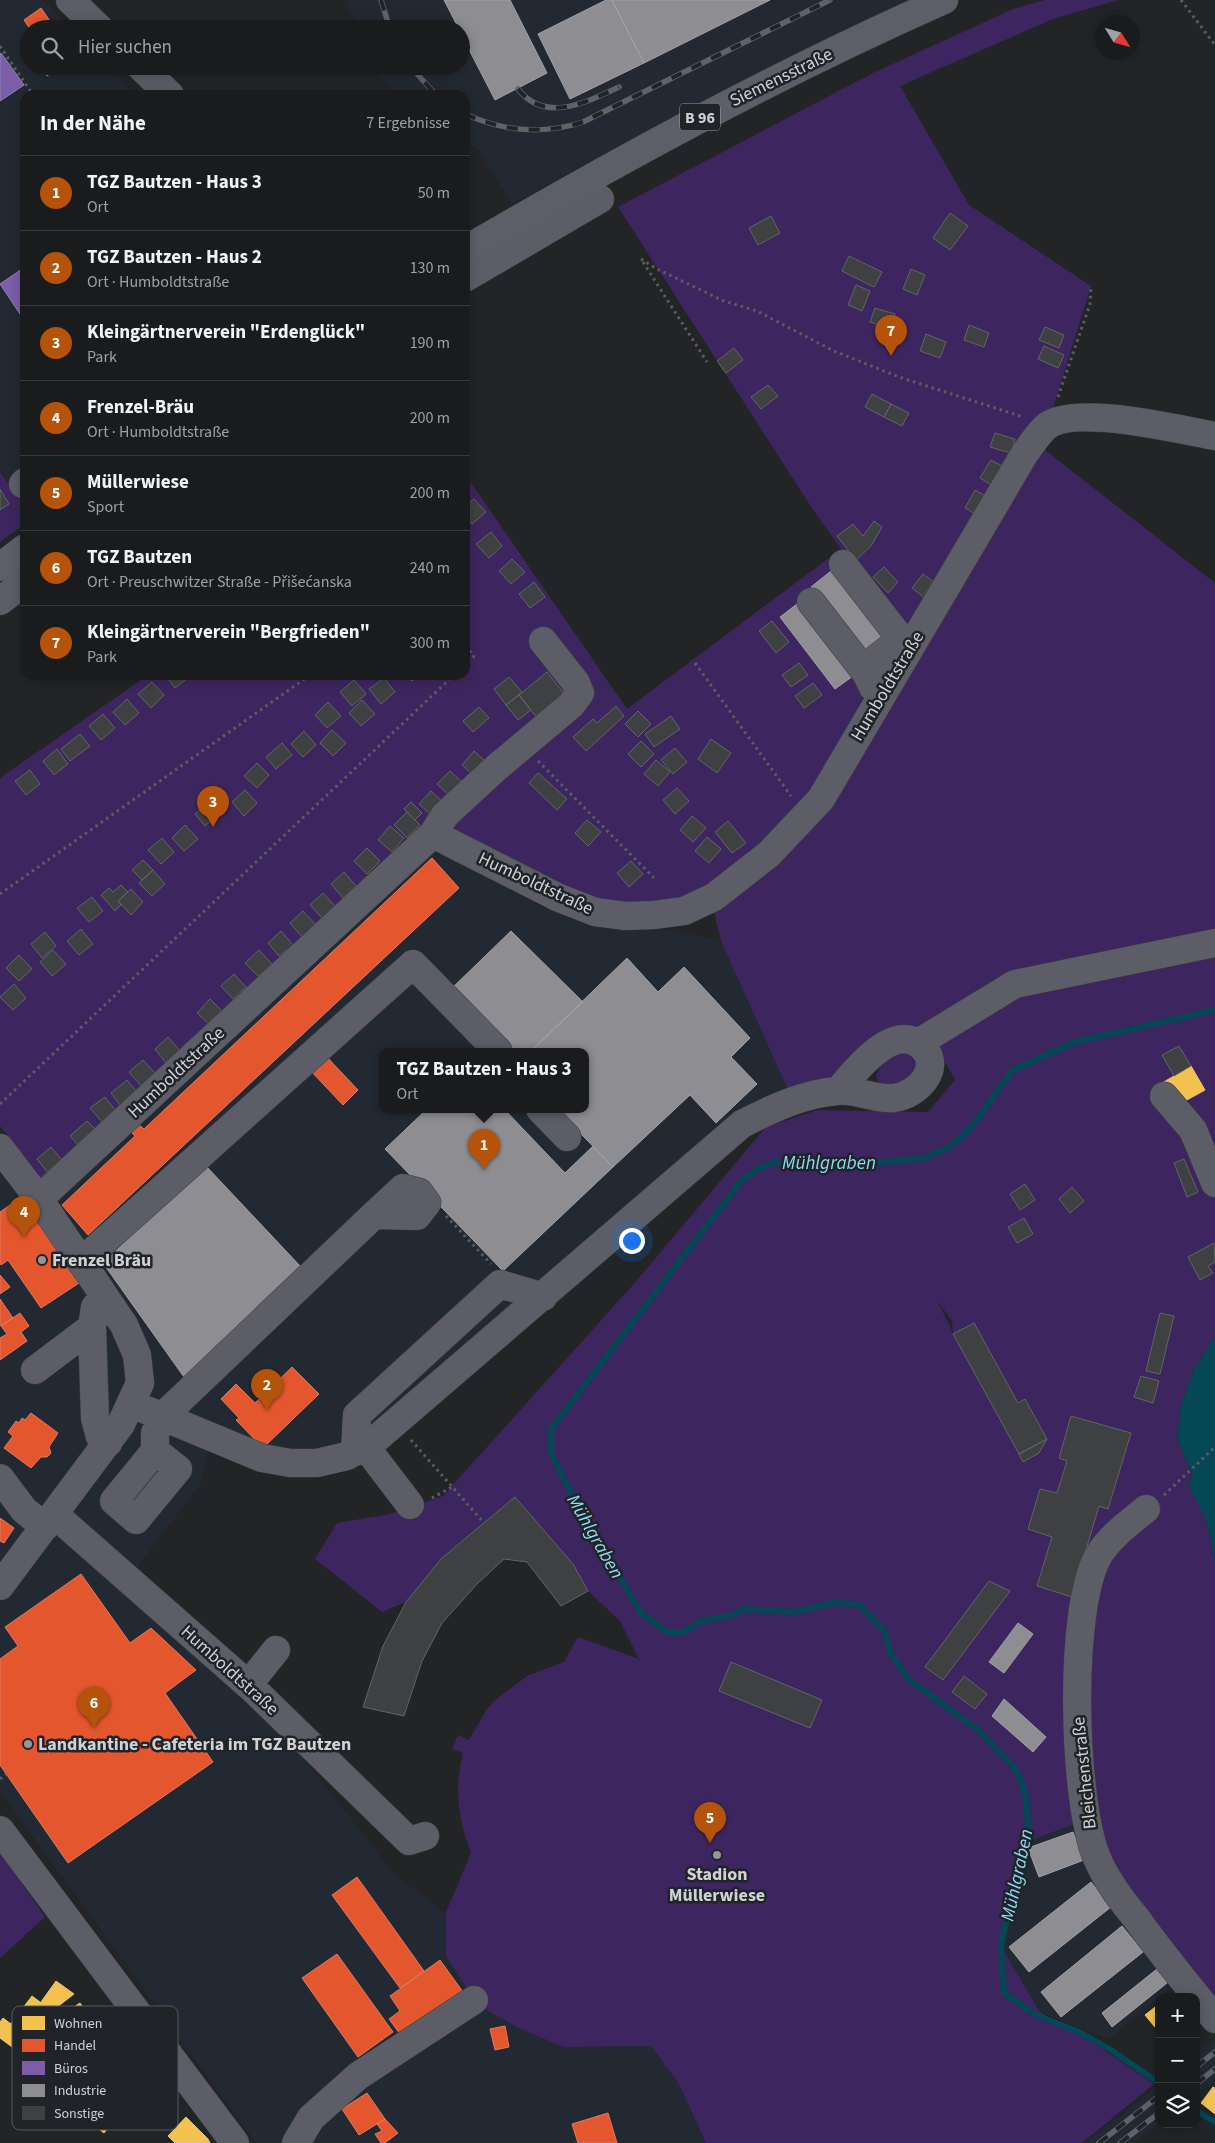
<!DOCTYPE html>
<html lang="de">
<head>
<meta charset="utf-8">
<style>
	:root { --surface:#1a1b1c; --page:#272829; --text:#f1f3f6; --muted:#9fa1a3; --line:#38393b; --accent:#b45309 }
	body { margin:0; font-family:"Source Sans 3",sans-serif; background:var(--page); color:var(--text) }
	.controls { position:absolute; right:15px; bottom:15px; display:grid; overflow:hidden; border-radius:10px; box-shadow:0 2px 12px #0003 }
	.controls button { width:45px; height:45px; display:grid; place-items:center; padding:0; border:0; border-bottom:1px solid var(--line); background:var(--surface); color:var(--text); font:25px sans-serif }
	.compass { position:absolute; left:1095px; top:15px; width:45px; height:45px; border-radius:50%; background:var(--surface); box-shadow:0 2px 12px #0003; rotate:127deg }
	.you { position:absolute; left:631px; top:1240px; width:18px; height:18px; margin:-12px; border:4px solid #fff; border-radius:50%; background:#1a73e8; box-shadow:0 0 0 8px #1a73e833 }
	.badge { display:grid; place-items:center; width:32px; height:32px; border-radius:50%; background:var(--accent); color:#fff; font-size:16px; font-weight:700 }
	.pin { position:absolute; translate:-50% -41px; filter:drop-shadow(0 1px 2px #0008) }
	.pin::after { content:''; position:absolute; top:26px; width:18px; height:15px; background:inherit; clip-path:polygon(0 0,100% 0,50% 100%) }
	.popup { position:absolute; left:379px; top:1048px; width:210px; height:65px; box-sizing:border-box; display:grid; place-content:center; border-radius:10px; background:var(--surface); filter:drop-shadow(0 1px 4px #0005); font-size:16px; white-space:nowrap; color:var(--muted) }
	.popup b { font-size:19px; color:var(--text) }
	.popup::after { content:''; position:absolute; left:50%; top:100%; margin-left:-10px; border:10px solid transparent; border-top-color:var(--surface) }
	.list { margin:0; padding:0; list-style:none }
	h2 { display:flex; justify-content:space-between; align-items:center; height:65px; margin:0; padding:0 20px; font-size:21px }
	h2 small { font-size:16px; font-weight:400; color:var(--muted) }
	.list li { display:grid; grid-template-columns:32px 1fr auto; gap:15px; align-items:center; box-sizing:border-box; height:75px; padding:0 20px; border-top:1px solid var(--line) }
	.list b { display:block; font-size:19px; white-space:nowrap }
	.list p { margin:0; font-size:16px; white-space:nowrap; color:var(--muted) }
	.list em { font-size:16px; font-style:normal; color:var(--muted) }
	.icon { flex:none; width:28px; height:28px; fill:none; stroke:currentColor; stroke-width:2; stroke-linecap:round; stroke-linejoin:round }
	.map { position:relative; flex:none; width:1215px; height:2143px; overflow:hidden }
	.search { position:absolute; background:var(--surface); box-shadow:0 2px 12px #0003; left:20px; top:20px; width:450px; height:55px; display:flex; align-items:center; gap:12px; box-sizing:border-box; padding:0 18px; border-radius:28px; color:var(--muted); font-size:19px }
	.panel { position:absolute; background:var(--surface); box-shadow:0 2px 12px #0003; left:20px; top:90px; width:450px; height:590px; border-radius:15px }
	.map>svg:first-child { display:block }
</style>
</head>
<body>
<div class="map">
<svg width="1215" height="2143" viewBox="0 0 1215 2143">
	<rect width="100%" height="100%" fill="#222426"/>
	<!-- built -->
	<path fill="#232932" fill-rule="evenodd" d="M0 0H42L72 29H29V66H108L136 95H25V506L0 470Z
		M345 0H911L707 99 512 204 479 150 465 141V95H401L384 82 376 66H461V29H359Z
		M426 854 446 855 548 910 667 929 721 941 789 1092 364 1438 309 1454 271 1453 215 1429 201 1484 124 1584 307 1762 395 1875 446 1912V1956L564 2047 651 2046 679 2084 706 2143H256L0 1792V1164ZM383 1051H585V1109H383Z
		M1086 1820 1182 1978 1109 2039 1040 2012 1002 1946 1024 1843Z
		M1215 2042V2080L1196 2094V2056L1202 2045 1211 2044Z
		M1159 2085V2123L1132 2143H1084Z"/>
	<!-- green -->
	<path fill="#3d265f" fill-rule="evenodd" d="M1045 0H1118L1053 19 900 86 969 205 1091 286 1048 425 808 805 685 905 595 907 429 824 44 1183 0 1126V778L148 675H465V474L627 709 841 549 810 505 618 207 873 73 1013 9Z
		M1040 446 1215 583V1336L1195 1368 1181 1405 1177 1439 1193 1477 1188 1484 1206 1520 1215 1561V2019L1085 1820 1024 1843 1001 1946 1040 2012 1100 2047 1154 2084 1082 2143H706L679 2084 651 2046 564 2047 519 2028 479 2006 446 1956V1912L471 1853C458 1819 454 1789 463 1753L452 1749 458 1735 469 1740 487 1709 496 1699 529 1675 564 1662 578 1637 639 1659 620 1621 588 1591 573 1564 515 1498 442 1558 406 1602 382 1612 315 1559 337 1523 390 1514 443 1496 632 1286 766 1127 818 1110 928 1112 955 1080 924 1024 890 1035 834 1080 789 1092 721 941 712 904 758 878 780 863ZM937 1300 952 1321 953 1333Z
		M0 472 25 506V524L0 542Z
		M905 1051 914 1057 918 1068 900 1086 879 1084 876 1075 884 1060Z
		M0 1852 45 1917 0 1958Z"/>
	<!-- water -->
	<path fill="#044755" d="M1215 1336V1560L1206 1520 1188 1484 1193 1477 1177 1439 1181 1405 1195 1368Z"/>
	<!-- homes -->
	<path fill="#f2c14e" stroke="#e8c677" d="M1191 1066 1205 1090 1176 1106 1162 1083Z
		M56 1981 74 1994 52 2011 41 2002Z
		M32 1996 52 2011 26 2045 6 2030Z
		M80 2003 98 2030 73 2047 54 2020Z
		M1159 2004V2032L1145 2015Z
		M3 2018 11 2024 6 2030 26 2045 20 2053 0 2038V2022Z
		M98 2030 116 2056 90 2072 73 2047Z
		M138 2080 150 2088 133 2111 121 2103Z
		M1213 2087 1215 2088V2114L1201 2103Z
		M106 2091 125 2105 104 2133 85 2118Z
		M186 2117 208 2139 210 2143H175L168 2136Z"/>
	<!-- shops -->
	<path fill="#e4572e" stroke="#de7c60" d="M41 8 52 24 46 29H30L24 20Z
		M40 66H60L47 76Z
		M432 858 459 888 88 1235 62 1205 135 1136 129 1130 137 1123 144 1129Z
		M325 1055 358 1090 343 1105 309 1069Z
		M10 1205 16 1215 27 1206 79 1283 41 1308 8 1260 1 1265 0 1263V1212Z
		M0 1275 10 1287 0 1294Z
		M0 1299 13 1318 1 1326 0 1324Z
		M20 1313 29 1326 21 1332 27 1341 0 1360V1338L7 1334 1 1326Z
		M292 1367 319 1394 263 1448 236 1420 239 1418 221 1399 236 1384 255 1403Z
		M31 1413 58 1433 49 1447 51 1453 47 1457H41L31 1468 4 1448 13 1436 8 1432 16 1421 19 1423 22 1418 25 1420Z
		M0 1518 14 1528 4 1543 0 1541Z
		M81 1574 130 1643 151 1628 196 1670 165 1693 213 1762 68 1863 0 1765V1659L18 1646 5 1627Z
		M357 1877 424 1971 400 1988 332 1895Z
		M337 1954 393 2032 358 2057 302 1978Z
		M440 1960 463 1992 400 2034 389 2019 400 2011 390 1996Z
		M505 2026 509 2047 495 2050 490 2029Z
		M367 2093 385 2119 359 2135 342 2109Z
		M608 2113 617 2143H578L572 2124Z
		M385 2119 398 2133 385 2143H381L375 2134 382 2131 377 2124Z"/>
	<!-- offices -->
	<path fill="#7b5ea7" stroke="#9481b5" d="M1 53 24 85 0 101V54Z
		M25 267V315L22 317 0 284Z"/>
	<!-- industry -->
	<path fill="#8d8d92" stroke="#a1a2a6" d="M444 0H510L547 73 495 100 461 34V29H459Z
		M606 0H612L644 63 570 99 538 34Z
		M612 0H770L644 63Z
		M836 567 889 636 863 655 811 587Z
		M797 604 853 676 835 689 780 617Z
		M511 931 583 1002 531 1051H504L448 992Z
		M627 958 658 992 684 967 750 1038 731 1057 757 1084 716 1123 690 1095 613 1167 557 1109H585V1051H531Z
		M427 1109H504L565 1173 593 1146 613 1167 503 1271 385 1149Z
		M206 1166 301 1267 184 1377 103 1263Z
		M1018 1623 1033 1634 1004 1673 989 1662Z
		M1004 1699 1046 1737 1033 1752 992 1716Z
		M1073 1832 1084 1860 1039 1877 1028 1848Z
		M1091 1882 1111 1907 1029 1972 1009 1947Z
		M1122 1926 1143 1952 1061 2017 1041 1992Z
		M1157 1969 1167 1983 1112 2027 1102 2013Z"/>
	<g fill="none" stroke-linecap="round" stroke-linejoin="round">
		<!-- stream -->
		<path stroke="#044755" stroke-width="6" d="M1159 2083 1111 2050 1079 2032 1036 2015 1004 1993 1001 1945 1028 1825 1026 1799 1021 1780 1013 1766 977 1729 908 1679 891 1654 884 1630 858 1604 833 1603 795 1612 744 1609 732 1615 702 1621 682 1633H669L641 1613 579 1509 551 1453V1429L741 1181 758 1169 774 1162 857 1165 925 1158 951 1146 969 1130 1013 1070 1075 1042 1215 1010
			M1196 2111 1215 2122"/>
	</g>
	<!-- building -->
	<path fill="#3e4042" stroke="#626465" d="M950 213 968 226 950 250 933 238Z
		M771 216 780 233 758 245 749 228Z
		M849 256 882 272 874 287 842 271Z
		M911 269 925 275 917 295 903 289Z
		M856 285 870 291 862 311 848 305Z
		M875 308 895 314 891 329 870 322Z
		M969 325 989 333 984 347 964 340Z
		M1045 327 1064 335 1059 348 1039 340Z
		M926 334 946 342 940 358 920 351Z
		M1044 346 1064 355 1058 368 1038 359Z
		M734 348 743 360 726 373 717 361Z
		M768 385 778 396 761 409 751 397Z
		M872 394 891 404 884 417 865 407Z
		M891 404 909 413 902 426 884 417Z
		M995 433 1015 439 1011 453 990 447Z
		M991 460 1004 467 993 486 980 478Z
		M0 489 9 504 0 510Z
		M975 490 989 498 978 516 965 508Z
		M474 499 486 512 472 524 465 516V506Z
		M874 521 882 527 871 546 856 560 837 536 853 524 863 536Z
		M491 532 502 546 489 558 476 544Z
		M512 559 525 572 511 584 499 571Z
		M884 567 898 582 888 593 873 577Z
		M923 574 937 584 926 599 912 588Z
		M534 582 545 597 530 608 519 594Z
		M772 621 789 642 776 653 759 631Z
		M799 663 808 675 791 687 782 675Z
		M547 672 566 696 538 719 519 695Z
		M165 675H188L189 677 175 688Z
		M406 675H420L412 681Z
		M509 677 522 692 506 705 494 689Z
		M384 678 395 692 381 704 369 689Z
		M354 680 366 694 352 706 340 692Z
		M152 682 164 695 151 708 138 694Z
		M813 683 822 695 804 708 795 696Z
		M519 695 531 710 518 720 506 705Z
		M127 699 139 713 125 725 113 712Z
		M362 700 375 714 361 726 349 713Z
		M328 702 341 716 327 728 315 715Z
		M616 706 624 716 586 751 573 737 593 719 597 723Z
		M479 707 489 718 473 732 463 721Z
		M638 711 651 724 638 737 625 724Z
		M103 714 115 728 101 740 89 726Z
		M671 716 680 729 654 747 645 734Z
		M332 730 346 743 333 756 320 743Z
		M304 731 316 745 303 757 291 744Z
		M80 734 90 746 70 761 61 749Z
		M711 739 731 753 717 773 698 759Z
		M641 741 654 754 641 767 628 754Z
		M282 743 292 755 276 769 266 757Z
		M675 748 687 762 673 774 661 760Z
		M57 749 68 764 54 775 43 761Z
		M474 751 487 763 475 777 462 765Z
		M656 760 670 772 658 786 644 774Z
		M257 763 269 775 257 788 244 776Z
		M30 770 40 784 26 795 15 781Z
		M450 771 463 783 450 796 437 784Z
		M538 773 567 799 557 810 529 783Z
		M677 788 689 801 675 814 663 800Z
		M245 790 257 803 244 816 232 802Z
		M431 791 445 804 433 817 419 804Z
		M211 800 221 812 205 826 195 814Z
		M411 802 422 813 415 820 404 809Z
		M407 812 420 825 407 838 394 825Z
		M692 816 706 828 693 842 680 830Z
		M587 820 601 832 588 846 575 833Z
		M728 821 746 843 732 853 715 832Z
		M185 825 198 839 184 851 172 838Z
		M390 826 404 838 392 852 378 840Z
		M707 837 721 849 709 863 695 851Z
		M162 838 174 852 161 864 148 850Z
		M367 848 380 861 367 874 354 861Z
		M143 860 153 870 142 880 132 870Z
		M631 861 643 874 629 887 617 873Z
		M153 870 165 884 152 896 139 883Z
		M344 872 356 886 343 898 331 884Z
		M121 885 128 892 118 901 121 905 115 911 101 895 109 888 113 892Z
		M131 889 143 902 131 915 118 901Z
		M323 893 335 906 322 918 310 905Z
		M92 897 103 911 89 922 77 908Z
		M303 911 316 925 302 937 290 923Z
		M81 929 93 944 79 955 67 941Z
		M281 931 293 945 279 956 268 943Z
		M45 932 56 946 42 958 31 944Z
		M53 950 66 964 52 976 40 962Z
		M259 950 272 964 258 976 245 963Z
		M19 955 32 969 19 981 6 968Z
		M234 974 246 987 233 999 221 986Z
		M14 984 26 998 13 1010 0 997Z
		M210 999 223 1012 210 1025 197 1013Z
		M168 1037 180 1051 166 1063 155 1049Z
		M1179 1046 1191 1066 1174 1076 1162 1055Z
		M143 1060 155 1073 141 1086 129 1072Z
		M127 1080 136 1091 120 1105 111 1093Z
		M105 1097 116 1111 102 1122 90 1108Z
		M87 1121 97 1131 80 1147 70 1136Z
		M51 1147 63 1161 48 1173 37 1159Z
		M1184 1159 1198 1192 1187 1197 1174 1163Z
		M1025 1184 1035 1200 1020 1210 1010 1194Z
		M1072 1187 1084 1201 1070 1213 1059 1199Z
		M1024 1218 1033 1234 1017 1243 1008 1227Z
		M1214 1243 1215 1262 1208 1266 1213 1273 1200 1280 1188 1257Z
		M1160 1313 1174 1316 1160 1374 1146 1371Z
		M974 1323 1018 1403 1025 1399 1047 1439 1019 1454 953 1334Z
		M1141 1376 1159 1381 1153 1403 1134 1397Z
		M1071 1416 1131 1433 1108 1509 1099 1506 1072 1597 1037 1586 1052 1537 1028 1529 1040 1489 1057 1493 1067 1461 1059 1458Z
		M1047 1439 1039 1453 1023 1462 1019 1454Z
		M515 1497 573 1564 588 1591 561 1606 527 1562 504 1559 477 1584 442 1623 422 1661 404 1716 363 1707 383 1646 406 1602 442 1558Z
		M989 1581 1010 1591 943 1680 925 1667Z
		M731 1662 822 1700 810 1728 719 1691Z
		M964 1676 987 1694 975 1709 952 1692Z"/>
	<g fill="none" stroke-linecap="round" stroke-linejoin="round">
		<!-- minor casing -->
		<g stroke="#3f4041" stroke-width="29">
			<path id="minor" d="M70 0 100 29
				M140 66 170 95
				M465 278 600 199
				M23 484 25 482
				M843 564 901 639 872 662 866 673
				M0 601 25 582
				M811 602 866 673 873 687
				M433 834 557 897 595 912 626 916 654 915 684 911 714 897 769 854 821 799 1025 453C1032 444 1039 432 1047 426 1075 404 1181 430 1215 436
				M918 1043 1015 984 1215 943
				M1164 1096 1193 1130 1215 1183
				M540 1109 567 1137
				M0 1148 39 1199 124 1325 137 1355 140 1383 121 1424 0 1586
				M39 1199 433 834 445 815 496 768 571 705 580 693 576 683 543 641
				M81 1262 413 964 498 1051
				M104 1297 95 1307 92 1327 95 1418 100 1437 108 1443
				M35 1370 92 1327
				M132 1404 262 1458 290 1463H317L347 1456 376 1439 742 1124C771 1109 805 1093 838 1091 857 1089 876 1100 894 1098 919 1095 945 1065 920 1045 893 1022 854 1072 839 1090
				M365 1446 410 1505
				M155 1451 178 1469 136 1520 114 1501 155 1451V1433L163 1416 374 1215 403 1188 419 1192 427 1203 417 1216 374 1215
				M355 1452 357 1415 500 1284 543 1297
				M0 1478 24 1510 45 1527
				M1146 1509C1129 1523 1112 1535 1100 1553 1067 1605 1073 1803 1097 1858 1106 1880 1121 1900 1136 1918 1161 1953 1188 1986 1215 2019
				M54 1514 253 1689 409 1841 425 1836
				M248 1685 276 1650
				M0 1830 235 2143
				M296 2143 311 2118 358 2076 474 2000"/>
		</g>
		<!-- major casing -->
		<g stroke="#3f4041" stroke-width="29">
			<path id="major" d="M465 250C621 159 779 73 944 0
				M0 567 25 548"/>
		</g>
		<!-- path -->
		<path stroke="#5c5d63" stroke-width="3" stroke-dasharray="2.5 4" stroke-linecap="butt" d="M1181 0 1215 45
			M0 46 33 95
			M641 259 657 269 724 301 757 311 834 351 899 377 1023 417
			M643 262 707 362
			M1058 397 1090 304 1091 286
			M465 646 474 656 465 664
			M695 663 791 796
			M538 761 654 878
			M0 894 310 675
			M0 1104 454 675
			M446 1216 491 1264
			M411 1440 484 1523
			M1164 1495 1215 1447
			M432 1498 452 1487
			M0 1779 6 1774"/>
		<!-- minor -->
		<use href="#minor" stroke="#5c5d67" stroke-width="28"/>
		<!-- major -->
		<use href="#major" stroke="#5d5f68" stroke-width="28"/>
		<!-- rail casing -->
		<g stroke="#616268" stroke-width="5.5">
			<path id="rail" d="M381 0 390 29
				M410 66 436 95
				M518 89C545 124 587 102 619 87
				M465 114C502 131 543 135 583 122L830 0
				M1196 2067 1215 2052
				M1196 2084 1215 2069
				M1099 2143 1159 2096
				M1120 2143 1159 2113"/>
		</g>
		<!-- rail -->
		<use href="#rail" stroke="#202328" stroke-width="4" stroke-dasharray="11" stroke-linecap="butt"/>
	</g>
	<!-- markers -->
	<g fill="#939598" stroke="#202328" stroke-width="2">
		<circle cx="42" cy="1260" r="5"/>
		<circle cx="28" cy="1744" r="5"/>
		<circle cx="717" cy="1855" r="5"/>
	</g>
	<g text-anchor="middle" stroke-width="5" stroke-linejoin="round" paint-order="stroke">
		<!-- shield labels -->
		<rect fill="#202328" stroke="#9b9ea2" stroke-width="1" x="680" y="103.5" width="40" height="27" rx="4"/>
		<g font-size="16" font-weight="bold" fill="#d0d2d6">
			<text x="700" y="123">B 96</text>
		</g>
		<!-- street labels -->
		<g font-size="18" fill="#d0d2d6" stroke="#202328">
			<text transform="translate(781 77) rotate(-26)" y="6">Siemensstraße</text>
			<text transform="translate(887 686) rotate(-59)" y="6">Humboldtstraße</text>
			<text transform="translate(536 883) rotate(25)" y="6">Humboldtstraße</text>
			<text transform="translate(176 1072) rotate(-43)" y="6">Humboldtstraße</text>
			<text transform="translate(230 1670) rotate(42)" y="6">Humboldtstraße</text>
			<text transform="translate(1084 1773) rotate(-96)" y="6">Bleichenstraße</text>
		</g>
		<!-- poi labels -->
		<g font-size="18" font-weight="bold" fill="#d0d2d6" stroke="#202328" text-anchor="start">
			<text x="52" y="1266">Frenzel Bräu</text>
			<text x="38" y="1750">Landkantine - Cafeteria im TGZ Bautzen</text>
			<text x="717" y="1880" text-anchor="middle">Stadion<tspan x="717" dy="21">Müllerwiese</tspan></text>
		</g>
		<!-- water labels -->
		<g font-size="19" font-style="italic" fill="#8bdcf4" stroke="#202328">
			<text x="829" y="1169">Mühlgraben</text>
			<text transform="translate(596 1536) rotate(60)" y="7">Mühlgraben</text>
			<text transform="translate(1016 1875) rotate(-78)" y="7">Mühlgraben</text>
		</g>
	</g>
	<!-- legend -->
	<rect x="12" y="2006" width="166" height="124" rx="8" fill="#202328" stroke="#55585c" stroke-width="1"/>
	<rect x="22" y="2016" width="23" height="14" fill="#f2c14e"/>
	<rect x="22" y="2039" width="23" height="13" fill="#e4572e"/>
	<rect x="22" y="2061" width="23" height="14" fill="#7b5ea7"/>
	<rect x="22" y="2084" width="23" height="13" fill="#8d8d92"/>
	<rect x="22" y="2106" width="23" height="14" fill="#3e4042"/>
	<g font-size="14" fill="#d0d2d6">
		<text x="54" y="2028">Wohnen</text>
		<text x="54" y="2050">Handel</text>
		<text x="54" y="2073">Büros</text>
		<text x="54" y="2095">Industrie</text>
		<text x="54" y="2118">Sonstige</text>
	</g>
</svg>
<div class="controls">
<button>+</button>
<button>−</button>
<button><svg class="icon" aria-label="layers" viewBox="0 0 24 24"><path d="M12 4l9 5-9 5-9-5zM3 14l9 5 9-5"/></svg></button>
</div>
<svg class="compass" viewBox="-18 -18 36 36"><path d="M0-13l5 13h-10z" fill="#e53935"/><path d="M0 13l5-13h-10z" fill="#9fa1a3"/></svg>
<div class="you"></div>
<div class="pin badge" style="left:484px;top:1170px">1</div>
<div class="popup"><b>TGZ Bautzen - Haus 3</b>Ort</div>
<div class="pin badge" style="left:267px;top:1410px">2</div>
<div class="pin badge" style="left:213px;top:827px">3</div>
<div class="pin badge" style="left:24px;top:1237px">4</div>
<div class="pin badge" style="left:710px;top:1843px">5</div>
<div class="pin badge" style="left:94px;top:1728px">6</div>
<div class="pin badge" style="left:891px;top:356px">7</div>
<div class="search"><svg class="icon" aria-label="search" viewBox="0 0 24 24"><circle cx="10" cy="10" r="6"/><path d="M15 15l6 6"/></svg>Hier suchen</div>
<section class="panel">
<h2>In der Nähe<small>7 Ergebnisse</small></h2>
<ul class="list">
<li><span class="badge">1</span><div><b>TGZ Bautzen - Haus 3</b><p>Ort</p></div><em>50 m</em></li>
<li><span class="badge">2</span><div><b>TGZ Bautzen - Haus 2</b><p>Ort · Humboldtstraße</p></div><em>130 m</em></li>
<li><span class="badge">3</span><div><b>Kleingärtnerverein &quot;Erdenglück&quot;</b><p>Park</p></div><em>190 m</em></li>
<li><span class="badge">4</span><div><b>Frenzel-Bräu</b><p>Ort · Humboldtstraße</p></div><em>200 m</em></li>
<li><span class="badge">5</span><div><b>Müllerwiese</b><p>Sport</p></div><em>200 m</em></li>
<li><span class="badge">6</span><div><b>TGZ Bautzen</b><p>Ort · Preuschwitzer Straße - Přišećanska</p></div><em>240 m</em></li>
<li><span class="badge">7</span><div><b>Kleingärtnerverein &quot;Bergfrieden&quot;</b><p>Park</p></div><em>300 m</em></li>
</ul>
</section>
</div>
</body>
</html>
